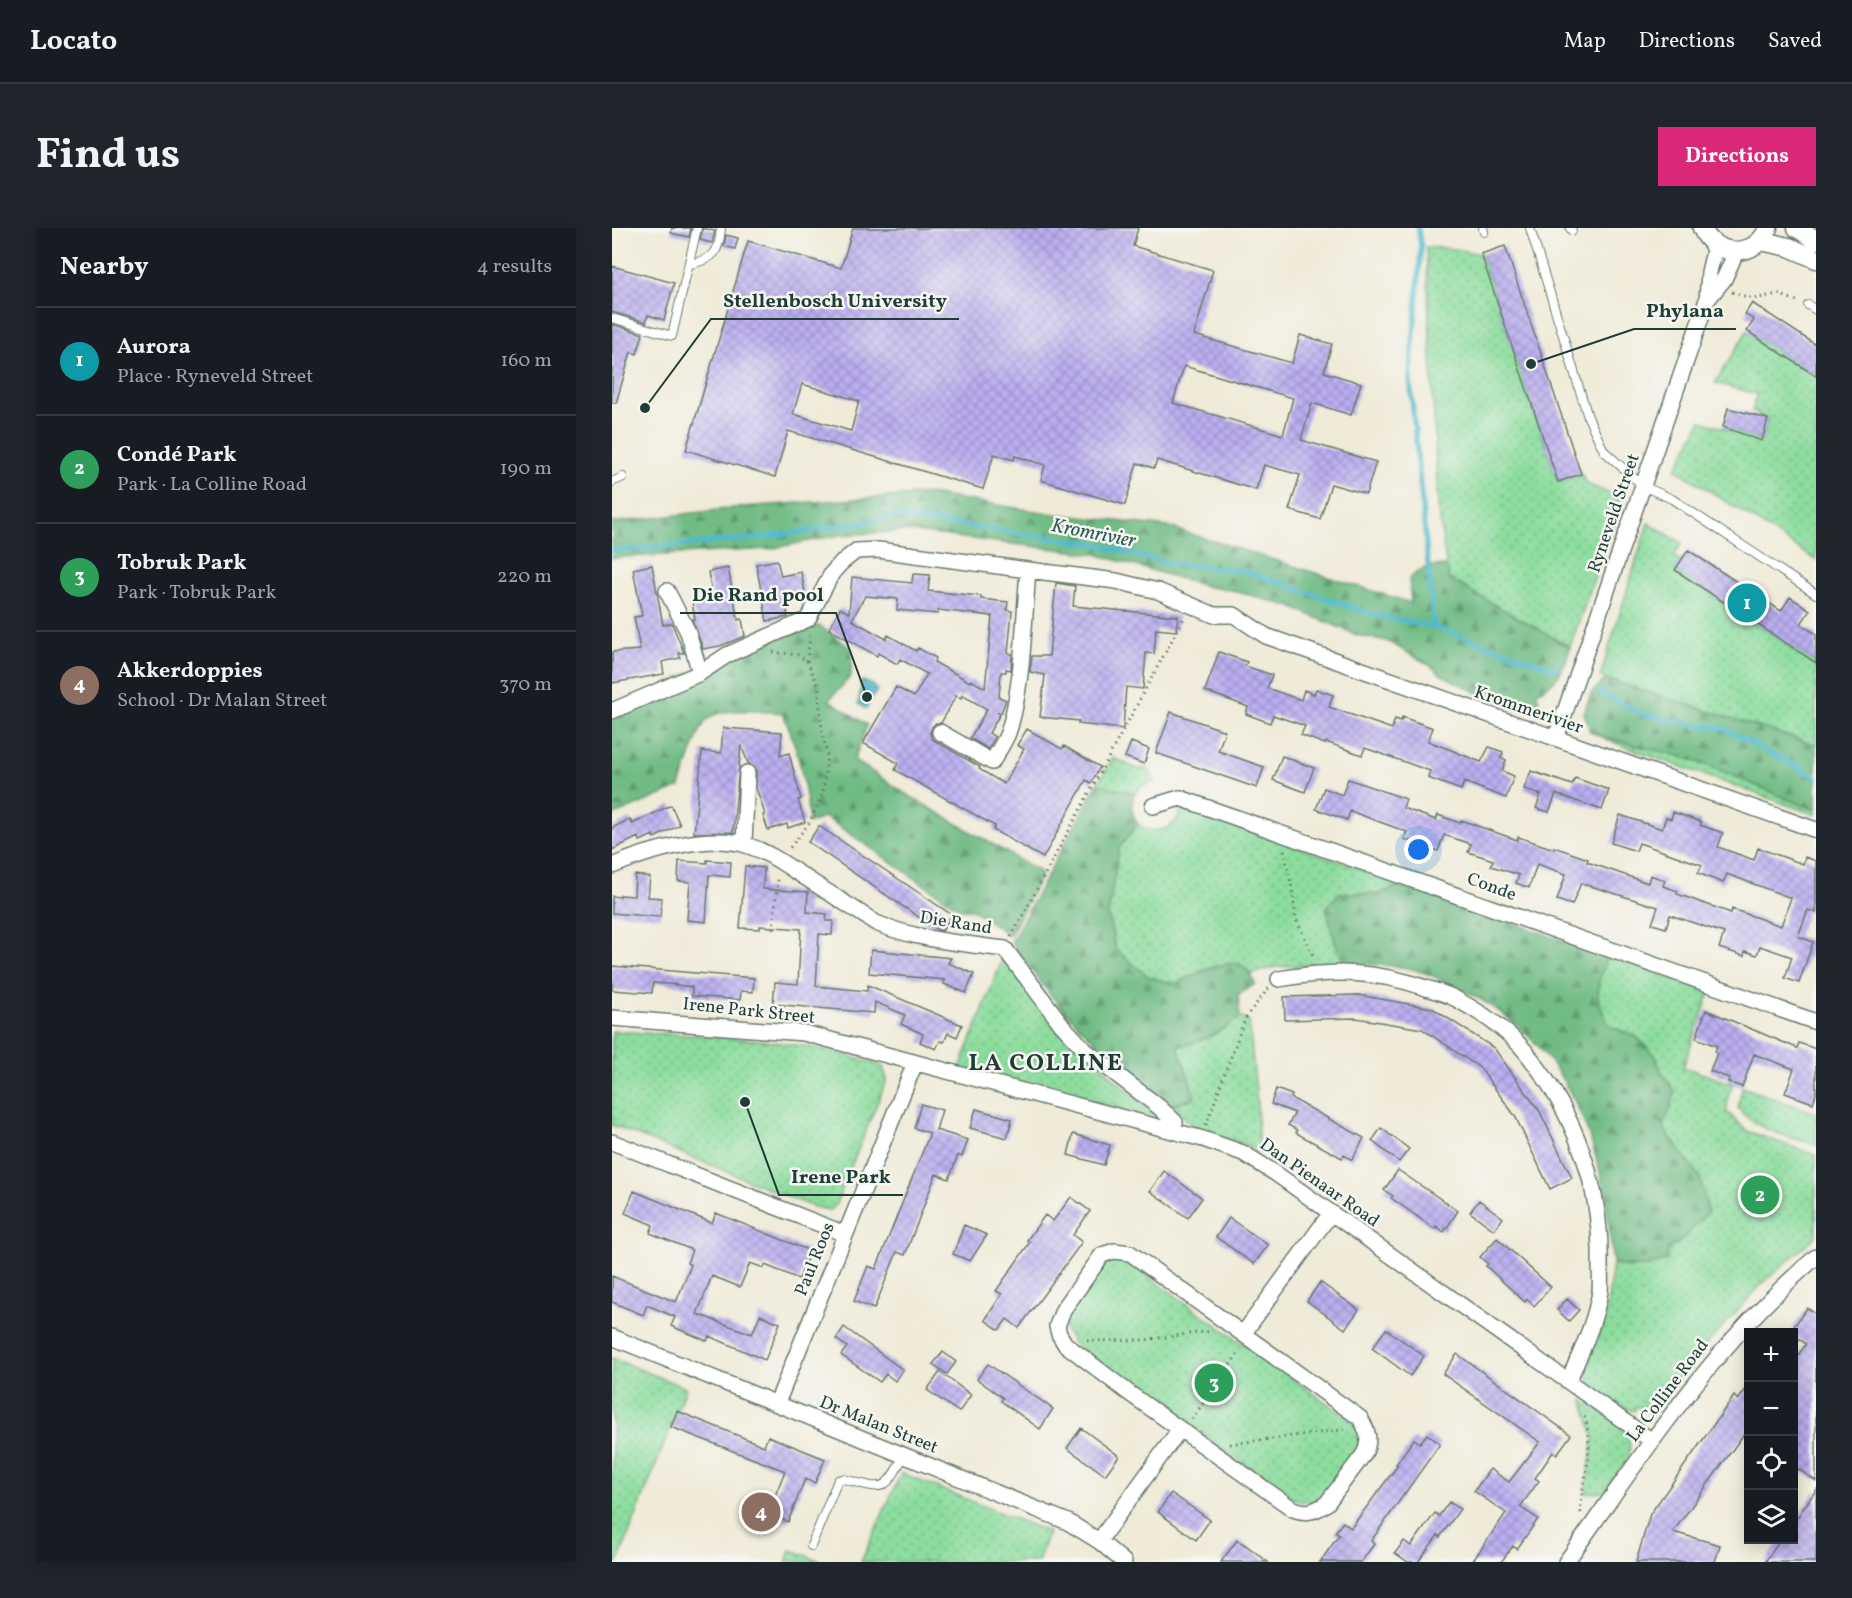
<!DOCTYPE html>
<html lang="en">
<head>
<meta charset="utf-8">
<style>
	:root { --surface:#171b24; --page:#20242c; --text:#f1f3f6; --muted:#9ea1a6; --line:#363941; --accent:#db2777 }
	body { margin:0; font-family:Vollkorn,serif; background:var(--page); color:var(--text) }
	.controls { position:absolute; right:18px; bottom:18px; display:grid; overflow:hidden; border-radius:0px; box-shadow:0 3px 15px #0003 }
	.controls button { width:54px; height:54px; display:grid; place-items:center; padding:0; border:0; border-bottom:2px solid var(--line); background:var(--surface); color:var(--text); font:30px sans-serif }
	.you { position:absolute; left:807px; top:622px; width:21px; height:21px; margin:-15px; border:4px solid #fff; border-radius:50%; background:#1a73e8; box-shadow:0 0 0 9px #1a73e833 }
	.badge { display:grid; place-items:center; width:39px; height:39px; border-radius:50%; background:var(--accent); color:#fff; font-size:20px; font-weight:700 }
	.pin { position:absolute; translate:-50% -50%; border:3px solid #fff; box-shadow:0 2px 6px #0006 }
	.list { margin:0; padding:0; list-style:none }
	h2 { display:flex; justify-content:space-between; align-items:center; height:78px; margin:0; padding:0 24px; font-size:26px }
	h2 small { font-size:20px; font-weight:400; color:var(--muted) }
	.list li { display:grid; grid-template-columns:39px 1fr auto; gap:18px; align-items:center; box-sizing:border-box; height:108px; padding:0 24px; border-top:2px solid var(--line) }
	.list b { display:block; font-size:22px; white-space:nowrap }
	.list p { margin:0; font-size:20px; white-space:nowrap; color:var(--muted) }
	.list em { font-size:20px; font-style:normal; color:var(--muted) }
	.icon { flex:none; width:33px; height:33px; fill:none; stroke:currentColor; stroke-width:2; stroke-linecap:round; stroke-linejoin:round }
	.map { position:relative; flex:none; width:1204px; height:1334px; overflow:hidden; border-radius:0px }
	header { display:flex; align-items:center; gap:36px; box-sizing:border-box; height:84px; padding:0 30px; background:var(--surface); border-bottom:2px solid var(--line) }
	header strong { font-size:28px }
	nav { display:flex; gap:33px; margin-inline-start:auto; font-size:21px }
	.intro { display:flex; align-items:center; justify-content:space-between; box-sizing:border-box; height:144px; padding:0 36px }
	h1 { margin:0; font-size:42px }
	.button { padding:15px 27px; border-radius:0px; background:var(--accent); color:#fff; font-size:21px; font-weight:700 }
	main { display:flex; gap:36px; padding:0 36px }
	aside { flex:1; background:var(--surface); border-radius:0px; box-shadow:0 3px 15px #0003 }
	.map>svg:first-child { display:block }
</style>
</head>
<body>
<header>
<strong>Locato</strong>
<nav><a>Map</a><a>Directions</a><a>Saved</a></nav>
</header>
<div class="intro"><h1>Find us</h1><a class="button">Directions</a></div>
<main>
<aside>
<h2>Nearby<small>4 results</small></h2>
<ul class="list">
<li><span class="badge" style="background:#0f9aa8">1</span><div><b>Aurora</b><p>Place · Ryneveld Street</p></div><em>160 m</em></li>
<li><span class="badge" style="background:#2e9e5b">2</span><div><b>Condé Park</b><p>Park · La Colline Road</p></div><em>190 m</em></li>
<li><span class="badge" style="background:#2e9e5b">3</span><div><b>Tobruk Park</b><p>Park · Tobruk Park</p></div><em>220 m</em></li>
<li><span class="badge" style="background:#8d6e63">4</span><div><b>Akkerdoppies</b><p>School · Dr Malan Street</p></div><em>370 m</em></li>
</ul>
</aside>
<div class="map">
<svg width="1204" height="1334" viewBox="0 0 1204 1334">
	<defs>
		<pattern id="grass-dots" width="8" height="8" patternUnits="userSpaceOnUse" patternTransform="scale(1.5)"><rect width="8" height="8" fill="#8cdd9e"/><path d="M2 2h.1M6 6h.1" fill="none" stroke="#72b482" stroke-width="1.8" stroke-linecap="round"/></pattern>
		<pattern id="forest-firs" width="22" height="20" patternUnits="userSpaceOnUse" patternTransform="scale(1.5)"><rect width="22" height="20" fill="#71bc85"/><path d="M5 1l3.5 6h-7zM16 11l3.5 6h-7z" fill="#5c9a6e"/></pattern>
		<pattern id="water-rules" width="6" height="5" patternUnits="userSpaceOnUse" patternTransform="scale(1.5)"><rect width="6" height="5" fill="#51bace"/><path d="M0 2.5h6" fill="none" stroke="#4398a8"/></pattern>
		<pattern id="building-cross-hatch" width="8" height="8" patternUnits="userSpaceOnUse" patternTransform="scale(1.5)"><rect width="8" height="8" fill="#bcaef1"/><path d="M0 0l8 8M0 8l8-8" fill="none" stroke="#988fc4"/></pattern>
	</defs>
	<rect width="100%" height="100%" fill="#f6f6f2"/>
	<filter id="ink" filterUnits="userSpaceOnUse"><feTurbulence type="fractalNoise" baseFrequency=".0167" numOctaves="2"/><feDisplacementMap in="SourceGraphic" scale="12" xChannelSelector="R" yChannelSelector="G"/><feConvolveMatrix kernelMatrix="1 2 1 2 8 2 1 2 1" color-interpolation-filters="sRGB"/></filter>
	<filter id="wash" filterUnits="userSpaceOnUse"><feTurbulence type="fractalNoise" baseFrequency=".008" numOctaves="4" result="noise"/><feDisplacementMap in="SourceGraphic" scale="24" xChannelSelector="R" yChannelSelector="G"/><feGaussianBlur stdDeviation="1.35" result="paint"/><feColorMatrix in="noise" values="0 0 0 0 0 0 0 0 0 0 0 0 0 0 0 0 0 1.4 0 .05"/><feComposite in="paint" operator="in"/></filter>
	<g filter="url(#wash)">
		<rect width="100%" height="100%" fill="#f0ebd8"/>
		<!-- grass -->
		<path fill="url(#grass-dots)" stroke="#568d69" stroke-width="1.5" d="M814 19 843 21 869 26 946 254 969 246 975 256 1010 271 958 419 836 351 826 278Z
			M1135 103 1204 148V332L1064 241 1089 193 1150 212 1156 191 1146 188 1147 185 1140 183 1145 166 1103 155Z
			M1036 295 1070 315 1062 328 1069 333 1063 342 1204 435V517L988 449Z
			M978 504C1009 516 1040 520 1071 529 1117 543 1159 566 1204 582V587L1011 518Z
			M501 530 526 541 531 540 537 542 543 553 531 557 523 565 485 556Z
			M570 578 791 656 768 666 727 665 723 714 732 735 664 739 639 746C636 743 632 738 628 737 612 731 578 748 563 756L537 749 504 722 496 687 507 620 526 596C545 609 566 601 570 578Z
			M995 728 1098 764 1071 839 1121 856 1116 868 1115 884 1135 903 1204 927V1008L1150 1056 1093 1118 1049 1173 1041 1178 1023 1179V1183C1013 1182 988 1165 981 1158 976 1153 975 1146 974 1139L994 1087 1001 1035 1017 1040 1038 1038 1056 1021 1069 1013 1088 950 1050 898 1057 884 1063 864 1050 845 1043 827 1023 808 997 798 985 772 987 753Z
			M391 730 502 851 547 888 546 890 348 840Z
			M628 789 637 794 645 873 647 924 629 915 579 901 578 895 560 878 583 869 566 819C591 812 608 806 628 789Z
			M0 803C91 809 184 807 271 839L275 851 223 978 218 982 202 979 0 897Z
			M1130 859 1204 885V917C1179 909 1142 902 1126 880Z
			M513 1032 743 1195 749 1207 746 1220 708 1272C698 1275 692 1275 682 1271L461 1115 453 1101 454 1090 491 1037 501 1033Z
			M0 1130 74 1160 6 1334H0Z
			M971 1172C987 1184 1024 1200 1017 1225 1014 1238 1000 1252 992 1264L973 1265 982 1209Z
			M289 1245 436 1304 426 1334H249Z
			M179 1322 212 1334H174Z"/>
		<!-- forest -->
		<path fill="url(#forest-firs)" stroke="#487c5c" stroke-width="1.5" d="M317 266 442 286 557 299 799 375 797 351C809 340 819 335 835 339L837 351 958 419C952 443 947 453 925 464L927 476 919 482 904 480 868 466 830 447 816 436 775 413 745 407 677 378 619 362 597 359 483 326 296 303 228 307 157 321 0 330V295L130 279Z
			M208 398 240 421 239 448 217 472 255 497 242 532 294 566 430 645 398 708 360 681H348L213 589 197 595C194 557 186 520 171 485 151 484 112 478 97 490 86 498 73 544 68 559L0 588V483L164 402Z
			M994 451 1204 517V582C1159 566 1117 543 1071 529 1040 520 1009 516 978 504L972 485 979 465Z
			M485 556 523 565C518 577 519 585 526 596L507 620 496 687 504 722 537 749 563 756C578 749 612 730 628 737 636 740 640 748 643 756L626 767 628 789C607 807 592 811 566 819L583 869 560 878C517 844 473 808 438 766 424 749 412 731 399 714Z
			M791 656 995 728 987 753 986 772 997 798 1023 808 1043 827 1050 845 1063 864 1057 884 1050 898 1088 950 1096 984 1069 1013 1056 1021 1055 1032C1036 1039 1021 1041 1001 1035 998 1011 997 986 992 962 975 878 937 807 859 766 840 757 820 746 800 741 778 736 754 737 732 735L723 714 714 680 727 665 768 666Z"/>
		<!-- water -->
		<path fill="url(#water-rules)" stroke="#387c81" stroke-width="1.5" d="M250 453 261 457 265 462 254 481 246 476 249 460 248 456Z"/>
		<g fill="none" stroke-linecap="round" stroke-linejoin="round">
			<!-- stream -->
			<path stroke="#51bace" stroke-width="5" d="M806 0 809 19 798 152 822 399
				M0 323 146 310 288 289 484 316 555 335 632 343 763 387 822 399 945 441
				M986 463 1027 485 1084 497 1111 500 1204 549"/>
		</g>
		<g id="blocks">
			<!-- building -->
			<path fill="url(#building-cross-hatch)" fill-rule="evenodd" d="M60 0H79L77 9 59 5Z
				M91 0 103 3 100 15 88 12Z
				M241 0H526L521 18 601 42 582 107 680 135 688 107 720 116 712 144 749 155 739 187 700 175 689 212 764 234 754 266 719 256 708 291 677 282 688 247 652 237 644 262 545 232 542 240 525 235 513 277 429 252 433 237 403 228 402 232 382 226 371 261 176 203 163 249 74 222 136 13 229 40ZM572 138 681 170 671 207 561 175ZM190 156 247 173 239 203 181 186Z
				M114 7 126 10 123 21 112 18Z
				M893 18 969 246 946 254 869 26Z
				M0 38 62 55 52 92 36 87 34 94 0 84Z
				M1140 75 1204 117V148L1135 103 1142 92 1133 86Z
				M0 96 31 106 25 126 19 124 4 175H0Z
				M1116 180 1156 191 1150 213 1111 199Z
				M1076 322 1169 383 1178 369 1198 382 1189 396 1204 406V435L1063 342Z
				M165 332 169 348 189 344 193 364 172 368 176 389 155 393 144 336Z
				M40 337 51 397 60 395 72 425H67L68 430 50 434 52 446 0 455V424L28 422 22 389 30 388 21 341Z
				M116 340 126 392 130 391 133 408 108 418 91 421 80 391H83L80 374 101 370 96 344Z
				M301 346 318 347 316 363 369 368V371L396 374 395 382 400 383 396 425 400 426 399 442 394 441V444H389L387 469 394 472 389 485 385 484 388 486 377 505 383 509 376 521 358 510 375 481 350 467 349 470 344 468 329 495H324L320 499 318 505 320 511 368 539 367 541 392 556 412 521 405 517 415 501 450 521 452 518 488 539 479 555 474 552 431 630 381 602 383 598 283 542 286 535 251 515 284 459 302 469 315 446 288 431 285 436 266 425 265 428 217 401 228 380 237 385 240 349 300 355ZM253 368 286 371 285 382 326 386V382L380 388 373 460 359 452 358 454 322 434 324 430 306 420 304 423 276 407 274 411 240 392Z
				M444 355 463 358 461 378 566 388 564 403 544 401 542 426 534 425 531 461 514 459 511 501 466 496 467 493 428 489 433 447 418 444 420 428H437Z
				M607 424 635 434 633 438 660 447 655 460 689 472 692 462 702 466 704 461 721 467 717 479 780 501 783 491 789 493 790 489 821 500 816 513 869 534 877 519 891 524 889 530 894 532 890 543 902 548 894 570 852 554 849 562 816 550 818 543 753 520 750 527 714 514 713 516 689 507 693 498 661 487 658 495 634 486 636 479 593 463Z
				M559 484 613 503 606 523 652 539 645 560 544 525Z
				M111 500 170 504 168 528 177 525 189 571 186 572 193 594 176 600 175 596 156 602 151 587 153 586 144 560V541L136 535 129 517 121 604 82 605 90 523 109 525Z
				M519 514 537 521 532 536 513 529Z
				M670 528 702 540 693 564 661 552Z
				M919 543 960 557 963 550 997 562 990 582 944 566 937 584 924 580 929 567 912 561Z
				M736 551 794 571 791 580 824 592 826 587 848 595 849 592 905 612 906 609 942 621V619L976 631 975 634 1036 655 1038 647 1053 652 1051 658 1066 663 1065 666 1119 685 1120 681 1169 698 1179 670 1115 646 1111 655 1086 645 1090 637 1027 615 1024 623 999 615 1008 587 1050 601 1054 589 1059 591 1061 584 1089 594 1088 597 1111 605 1106 619 1142 632 1146 620 1191 636 1193 629 1204 633V685L1196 682 1186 708 1201 714 1187 755 1173 750 1180 729 1148 718 1145 727 1133 723 1132 728 1107 720 1112 705 1058 687 1054 700 1040 696 1046 679 969 655 960 677 945 672 954 646 925 636 917 660 904 655 907 647 879 638 881 632 856 624 859 616 832 607 826 623 792 611 795 604 738 583 735 592 704 581 712 560 730 567Z
				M59 577 68 597 42 610 41 607 28 613 26 609 0 622V600L18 591 20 596Z
				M207 598 340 687 330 703 326 702 196 614Z
				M95 632 119 634 118 649 97 647 94 694 75 692 78 654 66 653 67 633 95 635Z
				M133 638 152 640 151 661 196 664 195 684 215 686 214 693H221L220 707 207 706 204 758 255 763 256 757 350 797 345 809 336 805 332 814 328 813 324 821 308 814 311 806 289 796 293 787 263 774 262 785 161 776 163 754 186 756 189 701 148 698V701L128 700Z
				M23 647 38 649 36 669 50 670 48 689 0 685V668L8 669V667L22 668Z
				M259 722 339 730 336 735 362 746 354 765 332 756 333 752 257 745Z
				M0 738 142 750 141 764 129 763 128 772 80 768V759L56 756 41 755 40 765 0 762Z
				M746 767 820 780 882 820 928 884 960 950 938 961 903 888 868 840 810 801 744 790 673 792 672 769Z
				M1094 782 1185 820 1187 815 1204 821V866L1201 875 1173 865 1182 841 1142 826 1130 859 1116 854 1117 850 1098 843 1105 825 1103 824 1105 818 1084 810Z
				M664 861 680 867 679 870 752 910 740 932 732 927 730 930 684 905 685 902 676 897 683 885 659 876Z
				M309 876 330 882 324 902 356 912 350 929 346 927 337 951 324 946 293 1027 285 1024 262 1081 242 1073 256 1038 264 1041 318 905 302 900Z
				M364 881 400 891 395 910 358 900Z
				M769 900 797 921 787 934 760 913Z
				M461 906 498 917 492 937 456 927Z
				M786 942 846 983 832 1004 824 998 823 1001 779 970 781 968 772 962Z
				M552 943 590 970 576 990 538 963Z
				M22 963 100 995 104 985 198 1023 187 1051 153 1037 152 1040 138 1035 128 1059 100 1048 85 1086 140 1106 148 1087 168 1095 153 1132 97 1108 95 1113 59 1098 63 1089 35 1077 31 1087 0 1074V1048L64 1074 79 1037 75 1035 80 1022 38 1005 41 997 13 985Z
				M459 969 478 983 461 1007 470 1014 407 1100 395 1091 387 1102 373 1092 390 1066 384 1063 418 1014 415 1012 433 987 441 993Z
				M867 972 891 990 882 1002 858 984Z
				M617 990 656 1017 642 1036 604 1009Z
				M352 997 375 1007 358 1033 341 1026Z
				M885 1010 939 1059 922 1078 915 1071 913 1074 874 1038 876 1036 868 1029Z
				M708 1054 747 1082 733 1101 695 1073Z
				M955 1071 967 1082 957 1093 945 1082Z
				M1195 1080 1204 1086V1253L1182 1238V1133L1194 1116 1182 1107V1104H1178Z
				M232 1099 291 1142 283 1153 274 1146 268 1154 229 1127 235 1119 224 1111Z
				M774 1101 812 1128 798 1148 760 1120Z
				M331 1124 344 1134 335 1146 321 1136Z
				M845 1126 959 1207 945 1226 941 1224 923 1250 927 1253 908 1279 926 1291 905 1321 901 1318 889 1334H860L894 1285 862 1263 878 1241 897 1254 928 1214 831 1146Z
				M376 1136 441 1181 428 1201 389 1173 391 1170 365 1151Z
				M328 1144 359 1167 347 1184 315 1162Z
				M1137 1157V1199L1061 1304 1108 1317 1103 1334H1024L1038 1286 1122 1168 1126 1172Z
				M65 1183 152 1218 156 1208 213 1231 203 1255 193 1251 176 1294 156 1285 173 1243 59 1199Z
				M469 1200 507 1228 493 1247 455 1220Z
				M815 1206 828 1216 759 1313 762 1316 749 1334H708L727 1307 723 1304 731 1294 739 1300 786 1237 784 1236 802 1211 808 1215Z
				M1204 1262V1334H1153L1169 1311H1182V1294Z
				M559 1265 598 1292 584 1312 546 1284Z
				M837 1274 848 1281 828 1309 826 1307 806 1334H796L783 1325 792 1313 799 1318 823 1285 827 1288Z
				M625 1312 635 1318 656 1334H609Z"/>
		</g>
	</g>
	<g filter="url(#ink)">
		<use href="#blocks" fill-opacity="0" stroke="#687a6d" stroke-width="1.5"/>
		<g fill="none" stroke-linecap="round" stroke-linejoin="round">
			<!-- service casing -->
			<g stroke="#687a6d" stroke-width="10">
				<path id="service" d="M871 0 872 4
					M918 0 976 189 992 223 1031 258 1060 271 1204 366
					M958 0 960 3
					M78 36C103 31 107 24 109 0
					M1196 77 1204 82
					M0 90 60 108 85 0
					M0 254 11 249
					M199 1318 226 1252 231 1251C271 1261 272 1267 292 1227"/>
			</g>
			<!-- minor casing -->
			<g stroke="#687a6d" stroke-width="18">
				<path id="minor" d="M1095 72 1112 51 1124 24
					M55 363 76 404 88 445
					M0 483 88 445 115 427 196 391 220 345 229 335 244 323 266 322 416 342
					M328 504 380 534C385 525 392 515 396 505 411 460 412 391 416 342L504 353 546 363 602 387H622L654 408 1204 602
					M944 510 1095 72 1097 44 1102 23 1099 15
					M541 578 568 570 1204 794
					M132 616 135 545
					M0 638C36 623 96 605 134 617 157 624 175 638 194 650 217 665 241 680 264 695 305 712 349 715 393 721L450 797 474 823 547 879 563 894 562 903
					M667 751C720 742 763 742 814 760 824 763 835 766 844 771 868 784 895 801 913 823 962 883 990 958 988 1036 988 1045 989 1054 988 1063 984 1092 969 1126 956 1153
					M0 790 192 805 591 911 631 925 663 945 1040 1213
					M0 914 233 1006
					M502 1023 518 1025 748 1190C756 1203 759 1212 752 1226L715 1275C703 1284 694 1286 681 1281L517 1165 453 1116 447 1106 445 1098 451 1082 490 1027Z
					M631 1106 719 985
					M0 1109 456 1294 487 1313 512 1334
					M165 1175 303 835
					M487 1313 568 1201
					M954 1334C1030 1227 1103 1115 1204 1029"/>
			</g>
			<!-- tertiary casing -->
			<g stroke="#687a6d" stroke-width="21">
				<path id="tertiary" d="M1090 0C1102 30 1145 31 1156 0
					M1185 0 1204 12
					M1149 13 1177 19 1204 31"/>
			</g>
			<!-- path -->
			<path stroke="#687a6d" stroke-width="3" stroke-dasharray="1.5 4.5" stroke-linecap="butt" d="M1120 64 1141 71 1166 66 1185 73
				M161 424 186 427 195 433 206 457 210 502 215 525 211 566 197 595 176 622
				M195 433 198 408
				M672 622 680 660 684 691 702 730
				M161 701 166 651
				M399 709 572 390
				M594 897 631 796 636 786 657 760
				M475 1113 531 1112 600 1103
				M580 1191 628 1123
				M618 1216 737 1201
				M969 1285C968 1274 970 1266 972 1256 977 1231 980 1208 971 1184"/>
			<!-- service -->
			<use href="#service" stroke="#fff" stroke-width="8"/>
			<!-- minor -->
			<use href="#minor" stroke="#fff" stroke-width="15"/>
			<!-- tertiary -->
			<use href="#tertiary" stroke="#fff" stroke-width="18"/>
		</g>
	</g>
	<g text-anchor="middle" stroke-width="5" stroke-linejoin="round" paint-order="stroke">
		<!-- street labels -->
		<g font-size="18" fill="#1f3d34" stroke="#f6f6f2">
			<text transform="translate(1001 285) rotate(-71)" y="6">Ryneveld Street</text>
			<text transform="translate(917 481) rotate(19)" y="6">Krommerivier</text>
			<text transform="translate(880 658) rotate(20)" y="6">Conde</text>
			<text transform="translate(344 694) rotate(9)" y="6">Die Rand</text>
			<text transform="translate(137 782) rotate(6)" y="6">Irene Park Street</text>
			<text transform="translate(708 954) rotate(35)" y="6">Dan Pienaar Road</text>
			<text transform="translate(202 1031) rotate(-68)" y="6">Paul Roos</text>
			<text transform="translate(1055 1162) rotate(-53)" y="6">La Colline Road</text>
			<text transform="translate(267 1196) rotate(22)" y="6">Dr Malan Street</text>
		</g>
		<!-- water labels -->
		<g font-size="20" font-style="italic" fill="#2c5c5a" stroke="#f6f6f2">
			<text transform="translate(482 304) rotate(11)" y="7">Kromrivier</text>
		</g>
		<!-- district labels -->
		<g font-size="24" font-weight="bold" letter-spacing="1.5" fill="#1f3d34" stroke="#f6f6f2">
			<text x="434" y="842">LA COLLINE</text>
		</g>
	</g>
	<!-- callouts -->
	<path fill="none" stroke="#1f3d34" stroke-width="2" d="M33 180L99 91H347M919 136L1022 101H1124M255 469L224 385H68M133 874L167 967H291"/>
	<g fill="#1f3d34" stroke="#f6f6f2" stroke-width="2">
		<circle cx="33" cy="180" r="6"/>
		<circle cx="919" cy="136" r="6"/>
		<circle cx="255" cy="469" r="6"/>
		<circle cx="133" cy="874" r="6"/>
	</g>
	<g font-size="20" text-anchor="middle" font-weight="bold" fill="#1f3d34" stroke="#f6f6f2" stroke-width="5" stroke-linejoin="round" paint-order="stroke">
		<text x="223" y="79">Stellenbosch University</text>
		<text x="1073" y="89">Phylana</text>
		<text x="146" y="373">Die Rand pool</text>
		<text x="229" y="955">Irene Park</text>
	</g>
</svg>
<div class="controls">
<button>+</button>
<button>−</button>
<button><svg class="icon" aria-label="locate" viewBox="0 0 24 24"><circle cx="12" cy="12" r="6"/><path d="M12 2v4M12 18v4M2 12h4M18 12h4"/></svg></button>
<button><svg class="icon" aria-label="layers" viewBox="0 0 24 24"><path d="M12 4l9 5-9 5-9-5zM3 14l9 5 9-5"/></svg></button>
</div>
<div class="you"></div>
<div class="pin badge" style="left:1135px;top:375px;background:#0f9aa8">1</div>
<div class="pin badge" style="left:1148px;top:967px;background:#2e9e5b">2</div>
<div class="pin badge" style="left:602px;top:1155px;background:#2e9e5b">3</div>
<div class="pin badge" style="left:149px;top:1284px;background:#8d6e63">4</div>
</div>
</main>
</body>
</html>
